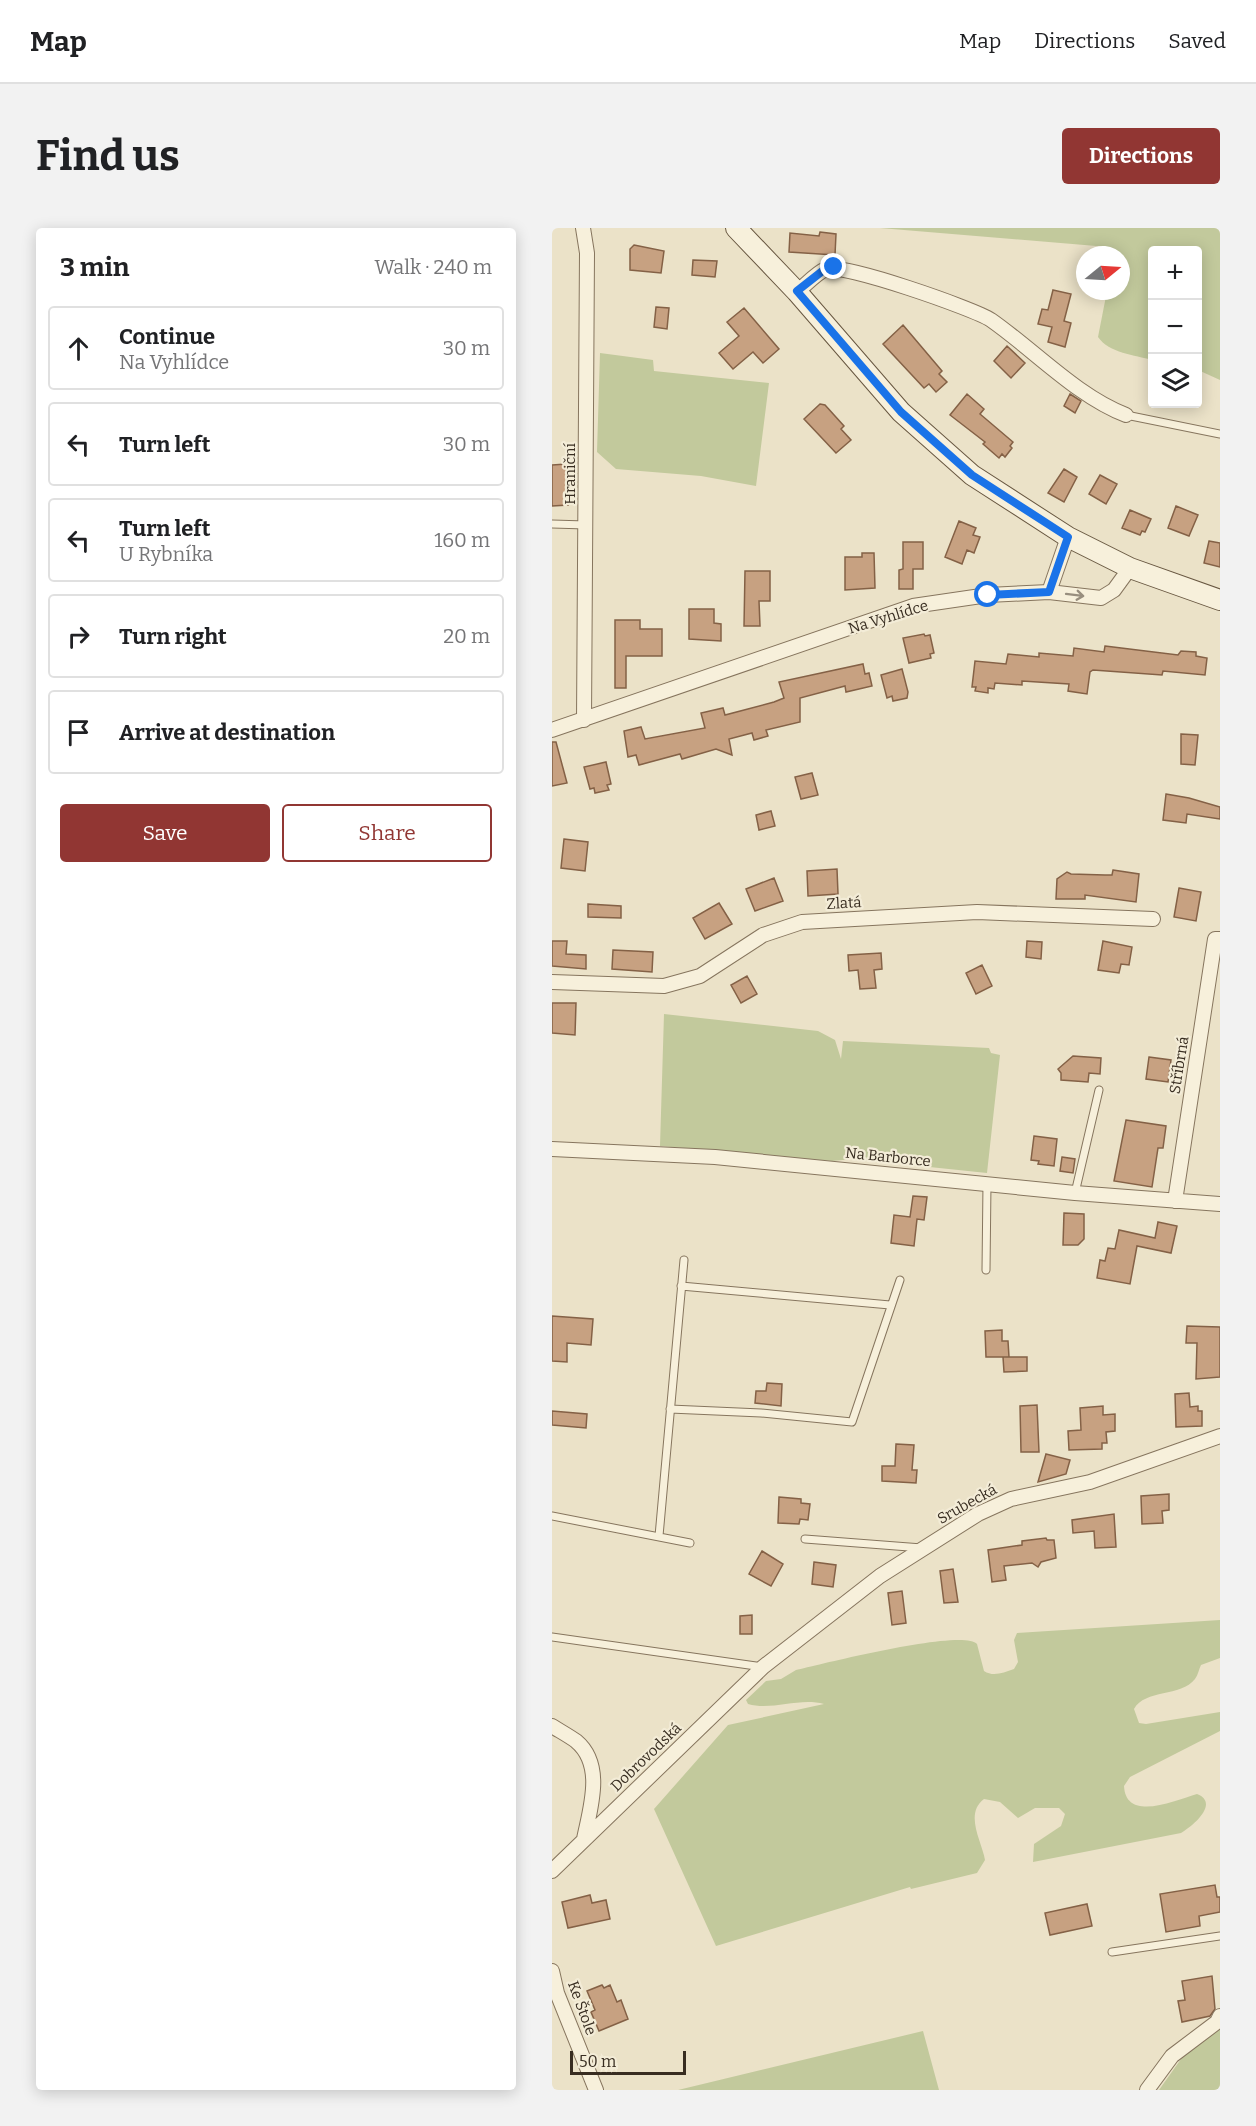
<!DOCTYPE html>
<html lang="en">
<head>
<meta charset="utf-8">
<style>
	:root { --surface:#fff; --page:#f2f2f2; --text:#202124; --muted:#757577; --line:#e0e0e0; --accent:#913633 }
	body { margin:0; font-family:Bitter,serif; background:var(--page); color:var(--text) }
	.controls { position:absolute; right:18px; top:18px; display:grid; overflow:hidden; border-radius:6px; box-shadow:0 3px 15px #0003 }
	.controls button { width:54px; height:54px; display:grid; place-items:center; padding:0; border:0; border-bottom:2px solid var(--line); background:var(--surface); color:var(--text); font:30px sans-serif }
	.compass { position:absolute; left:524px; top:18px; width:54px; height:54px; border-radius:50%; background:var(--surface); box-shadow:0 3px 15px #0003; rotate:72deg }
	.scale { position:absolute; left:18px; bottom:15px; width:116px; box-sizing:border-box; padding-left:6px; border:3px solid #382d21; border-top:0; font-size:16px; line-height:21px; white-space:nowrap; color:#382d21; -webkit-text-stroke:4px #f3ecd7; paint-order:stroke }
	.stop { position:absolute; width:18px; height:18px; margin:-14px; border:4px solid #1a73e8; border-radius:50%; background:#fff }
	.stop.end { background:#1a73e8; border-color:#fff; box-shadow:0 2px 6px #0008 }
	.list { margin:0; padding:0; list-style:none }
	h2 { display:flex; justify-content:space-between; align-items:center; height:78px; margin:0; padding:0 24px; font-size:26px }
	h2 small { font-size:20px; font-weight:400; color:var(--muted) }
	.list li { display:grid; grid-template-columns:39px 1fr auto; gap:18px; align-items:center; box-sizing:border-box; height:84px; margin:0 12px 12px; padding:0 12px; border:2px solid var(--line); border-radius:6px }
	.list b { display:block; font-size:22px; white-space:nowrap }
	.list p { margin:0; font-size:20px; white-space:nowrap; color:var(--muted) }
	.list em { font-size:20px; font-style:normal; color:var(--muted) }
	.actions { display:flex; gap:12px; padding:18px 24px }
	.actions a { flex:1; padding:14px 0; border:2px solid var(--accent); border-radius:6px; text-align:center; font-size:21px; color:var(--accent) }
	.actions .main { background:var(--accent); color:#fff }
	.icon { flex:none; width:33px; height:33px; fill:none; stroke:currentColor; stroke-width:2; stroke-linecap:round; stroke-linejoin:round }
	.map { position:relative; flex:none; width:668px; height:1862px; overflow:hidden; border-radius:6px }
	header { display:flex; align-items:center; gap:36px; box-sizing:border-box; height:84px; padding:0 30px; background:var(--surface); border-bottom:2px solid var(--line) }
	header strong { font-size:28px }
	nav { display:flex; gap:33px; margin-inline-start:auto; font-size:21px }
	.intro { display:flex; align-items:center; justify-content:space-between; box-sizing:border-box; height:144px; padding:0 36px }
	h1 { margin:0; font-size:42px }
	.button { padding:15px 27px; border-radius:6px; background:var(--accent); color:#fff; font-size:21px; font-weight:700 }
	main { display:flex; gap:36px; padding:0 36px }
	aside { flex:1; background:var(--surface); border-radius:6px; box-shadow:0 3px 15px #0003 }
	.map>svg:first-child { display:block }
</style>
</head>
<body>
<header>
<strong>Map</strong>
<nav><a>Map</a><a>Directions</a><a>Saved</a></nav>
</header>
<div class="intro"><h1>Find us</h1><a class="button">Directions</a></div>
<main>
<aside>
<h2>3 min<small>Walk · 240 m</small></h2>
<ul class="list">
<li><svg class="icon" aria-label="ahead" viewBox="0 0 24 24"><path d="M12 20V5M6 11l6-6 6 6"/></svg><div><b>Continue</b><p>Na Vyhlídce</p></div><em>30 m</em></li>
<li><svg class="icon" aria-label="left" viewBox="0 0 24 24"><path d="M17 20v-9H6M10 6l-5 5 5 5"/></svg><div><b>Turn left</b></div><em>30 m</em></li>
<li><svg class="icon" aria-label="left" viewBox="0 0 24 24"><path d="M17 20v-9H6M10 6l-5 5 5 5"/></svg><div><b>Turn left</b><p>U Rybníka</p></div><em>160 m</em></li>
<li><svg class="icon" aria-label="right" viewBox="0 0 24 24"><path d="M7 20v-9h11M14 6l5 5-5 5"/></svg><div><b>Turn right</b></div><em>20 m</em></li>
<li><svg class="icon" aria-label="arrive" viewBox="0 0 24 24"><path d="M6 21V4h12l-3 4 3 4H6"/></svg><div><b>Arrive at destination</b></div></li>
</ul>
<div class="actions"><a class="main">Save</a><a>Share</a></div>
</aside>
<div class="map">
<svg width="668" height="1862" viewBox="0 0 668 1862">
	<rect width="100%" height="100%" fill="#ebe2c8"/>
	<!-- green -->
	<path fill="#c2c99c" d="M328 0H668V152L646 142V22H600V132C583 127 557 125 546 109L555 63H569V27H561L556 19Z
		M48 125 101 132 102 143 217 155 204 258 149 248 64 241 45 224Z
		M112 786 266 803 283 812 289 831 291 813 437 820 439 825 448 827 435 945 301 931 280 933 108 918Z
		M668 1392V1430L649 1437C647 1441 646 1447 643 1451 629 1469 593 1461 582 1481L587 1495 594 1496 668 1484V1503L578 1549 572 1558C574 1595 624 1572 645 1566 668 1575 641 1598 629 1605L481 1634 482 1616 509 1598 513 1586 507 1580H483L466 1590 448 1574 432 1571C412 1586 430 1614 433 1632L425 1645 359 1661 358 1659 164 1718 102 1581 176 1497 272 1476C247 1469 220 1483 196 1476L194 1472 214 1453 229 1451 244 1442C270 1436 411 1400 425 1416L432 1443C441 1449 451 1445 462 1441L466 1434 462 1412 465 1405Z
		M668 1799V1862H607L634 1824Z
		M371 1803 387 1862H126Z"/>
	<!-- building -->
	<path fill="#c7a181" stroke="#846146" stroke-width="1.5" d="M268 4 284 6 283 27 237 24 238 5 267 8Z
		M82 17 112 23 109 45 78 42V21Z
		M141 32 165 33 163 49 140 47Z
		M501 62 519 66 512 93 519 95 513 119 496 114 500 99 486 96 490 81 496 82Z
		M104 79 117 80 115 101 102 99Z
		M192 80 227 121 211 135 201 124 181 141 167 125 187 108 175 94Z
		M351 97 390 143 387 146 395 154 384 164 377 156 372 160 331 116Z
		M455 118 473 135 459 150 442 133Z
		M415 166 432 181 428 186 461 214 458 218 460 220 453 229 450 226 447 230 431 216 433 214 398 187Z
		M518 166 529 173 523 185 512 178Z
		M268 176 273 177 292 198 289 201 299 212 284 225 252 191Z
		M14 236 16 277 0 278V237Z
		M512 241 525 249 512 274 496 265Z
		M548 247 565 256 554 276 537 266Z
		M624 278 646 287 637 308 616 300Z
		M578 282 599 291 593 304 590 303 588 307 570 300Z
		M407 293 424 300 421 307 428 309 422 325 415 322 410 336 393 329Z
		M657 313 668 315V339L652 335Z
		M351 314H371V341H361V361H347V342L351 341Z
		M310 325H322L323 360 293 362V329H310Z
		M193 343H218V373H207L208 398H192Z
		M137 381H162V395L169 396V413L137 411Z
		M63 392H88V401H110V428H74V460H63Z
		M372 406 373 408 378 407 382 425 378 426 379 430 357 435 351 410Z
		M553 418 626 427 629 423 644 424V428L655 430 653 447 611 443 610 447 541 442 538 444 535 466 516 463 517 456 470 453V457L443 455 442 461 436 460V465L423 463 424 459H420L423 433 454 436 456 426 487 429V425L521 428 522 420 552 424Z
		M311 436 313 446 317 445 320 458 294 464 293 458 248 470V494L214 502 216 508 202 512 200 505 177 511 180 527 164 521 130 531 128 526 87 537 84 527 76 529 72 503 89 499 93 511 153 500 149 485 171 480 173 487 222 474 232 470 227 454Z
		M350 441 356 464 355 470 341 473 340 468 335 470 329 447Z
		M629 506 646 507 643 537 629 536Z
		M0 514H4L15 555 0 558Z
		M54 534 59 556 55 557 57 562 43 565 42 560 38 561 32 539Z
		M260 545 266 567 249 571 243 549Z
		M614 566 637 570 668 579V591L635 586 634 595 611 592Z
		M219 583 223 598 207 602 204 587Z
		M12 611 36 614 33 643 9 640Z
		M285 641 286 666 256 668 255 643Z
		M561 642 587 646 584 674 533 667V671H504L505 651 515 644 519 646 553 647H560Z
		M222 650 231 673 203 683 194 661Z
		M627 660 649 664 644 693 622 689Z
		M167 675 180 696 153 711 141 690Z
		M36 676 69 678V690L36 689Z
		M0 713H15L14 726 34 727V741L0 738Z
		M475 713 490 714 489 731 474 729Z
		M551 713 580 719 577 737 569 736 567 745 546 742Z
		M61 722 101 724 100 744 60 741Z
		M329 725 330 741 322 742 324 760 308 761 306 742 297 743 296 727Z
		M430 737 440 758 424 766 414 745Z
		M195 748 205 766 189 775 179 757Z
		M0 775H24L23 807 0 805Z
		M521 828 549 830 548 846 537 845 536 854 509 852V845L506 841Z
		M597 829 619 832 616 854 594 851Z
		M574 892 614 898 611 920H606L600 959 562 953Z
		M482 908 505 911 502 938 486 936 487 933 479 932Z
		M510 929 523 931 521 945 508 943Z
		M361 968 375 969 372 992 365 991 362 1018 339 1015 342 987 358 989Z
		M512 985 532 986V1011L526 1017H511Z
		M606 994 625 998 619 1025 585 1018 578 1056 545 1050 548 1032 553 1033 556 1020 563 1021 567 1002 603 1010Z
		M0 1088 41 1091 39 1117 15 1115V1134L0 1133Z
		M635 1098 668 1099V1149L644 1151 645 1115H634Z
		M450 1102V1113H456L457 1129H434L433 1103Z
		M451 1129H475V1143L452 1144Z
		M215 1155 230 1156 229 1178 203 1175 204 1163H214Z
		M637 1165 638 1179 646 1178V1183H650V1198L624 1199 623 1166Z
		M485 1177 487 1224H469L468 1178Z
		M551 1178V1187L563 1186V1203L554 1204 555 1215H550V1221L517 1222 516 1203 529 1202 528 1180Z
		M0 1183 35 1186 34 1200 0 1197Z
		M344 1216 362 1217 360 1242H365L364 1255 330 1253V1238H343Z
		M494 1226 518 1232 514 1246 486 1254Z
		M617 1266V1282L610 1283 611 1295 590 1296 589 1268Z
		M227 1269 249 1271V1275L258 1276 256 1292 248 1291 247 1296 226 1295Z
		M562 1286 564 1319 543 1320 542 1303 521 1305 520 1292Z
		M494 1310 495 1312H502L504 1330 489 1334 486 1339 480 1335 452 1338 454 1352 440 1354 436 1322 470 1317V1313Z
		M210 1323 231 1336 219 1358 197 1346Z
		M262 1334 284 1337 281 1359 260 1356Z
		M401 1341 406 1374 392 1375 388 1343Z
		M350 1363 354 1395 340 1397 336 1365Z
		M200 1387V1406H188V1388Z
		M663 1657 665 1669H668V1684L647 1688 648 1698 614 1704 608 1666Z
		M38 1667 40 1675 54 1672 58 1691 16 1700 10 1674Z
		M535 1676 540 1698 498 1707 493 1685Z
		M660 1748 663 1781 658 1788 630 1794 626 1773 633 1772 630 1753Z
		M50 1757 52 1760 58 1757 65 1774 69 1772 76 1791 47 1803 39 1784 43 1782 35 1763Z"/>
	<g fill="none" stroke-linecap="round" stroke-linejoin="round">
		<!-- lane casing -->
		<g stroke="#86755e" stroke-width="9">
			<path id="lane" d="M574 187 668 206
				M0 296 34 297
				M523 965 547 862
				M434 1042 435 956
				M129 1058 338 1077
				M118 1181 209 1185 300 1194 348 1052
				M0 1288 138 1315
				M107 1308 132 1032
				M253 1311 370 1320
				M0 1409 211 1439
				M560 1724 668 1708"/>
		</g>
		<!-- street casing -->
		<g stroke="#86755e" stroke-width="16">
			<path id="street" d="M31 0 35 25 32 492
				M245 64C254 57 264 45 274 41 288 34 423 81 439 92 482 122 526 169 574 187
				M497 364 516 309
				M0 502 361 378 436 367 497 364 549 370 562 362 578 340
				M0 754 112 758 148 748 211 707 250 694 425 684 601 691
				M0 921 163 929 523 965 668 976
				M623 973 663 711H668
				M0 1498C8 1503 17 1508 24 1513 53 1537 38 1581 32 1611
				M0 1643 211 1439 328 1348 426 1286 459 1271 538 1254 668 1208
				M0 1743 5 1765 44 1862
				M595 1862 620 1828 665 1794 668 1788"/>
		</g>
		<!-- secondary casing -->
		<g stroke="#685741" stroke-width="22">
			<path id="secondary" d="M184 0 245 64 349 184 420 247 516 309 578 340 668 372"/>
		</g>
		<!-- lane -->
		<use href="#lane" stroke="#f7f0db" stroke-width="7"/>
		<!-- street -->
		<use href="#street" stroke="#f7f0db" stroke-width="14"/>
		<!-- secondary -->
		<use href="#secondary" stroke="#f7f0db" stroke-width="20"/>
	</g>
	<!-- one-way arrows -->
	<defs><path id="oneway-shaft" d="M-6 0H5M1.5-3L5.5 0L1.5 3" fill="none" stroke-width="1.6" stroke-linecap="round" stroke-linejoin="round" transform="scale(1.5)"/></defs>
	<use stroke="#988e7e" href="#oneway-shaft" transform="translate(523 367) rotate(7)"/>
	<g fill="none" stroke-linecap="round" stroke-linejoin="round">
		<!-- route -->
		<path stroke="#1a73e8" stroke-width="8" d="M282 39 273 41 245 63 349 184 420 247 516 309 497 364 436 367"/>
	</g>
	<g text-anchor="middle" stroke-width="4.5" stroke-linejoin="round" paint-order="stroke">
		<!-- street labels -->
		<g font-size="15" fill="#382d21" stroke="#f3ecd7">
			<text transform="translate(18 246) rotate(-90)" y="5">Hraniční</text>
			<text transform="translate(336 389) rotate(-17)" y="5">Na Vyhlídce</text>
			<text transform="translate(292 675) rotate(-3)" y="5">Zlatá</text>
			<text transform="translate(627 837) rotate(-81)" y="5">Stříbrná</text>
			<text transform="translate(336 929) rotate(6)" y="5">Na Barborce</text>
			<text transform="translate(415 1276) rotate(-29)" y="5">Srubecká</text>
			<text transform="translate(94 1529) rotate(-44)" y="5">Dobrovodská</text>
			<text transform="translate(30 1780) rotate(70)" y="5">Ke Štole</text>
		</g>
	</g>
</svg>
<div class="controls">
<button>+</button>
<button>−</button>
<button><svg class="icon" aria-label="layers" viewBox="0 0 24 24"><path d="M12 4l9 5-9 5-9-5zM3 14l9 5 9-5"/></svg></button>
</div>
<svg class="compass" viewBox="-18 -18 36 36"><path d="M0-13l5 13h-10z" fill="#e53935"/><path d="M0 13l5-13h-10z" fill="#757577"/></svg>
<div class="scale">50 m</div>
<div class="stop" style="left:436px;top:367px"></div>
<div class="stop end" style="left:282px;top:39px"></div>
</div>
</main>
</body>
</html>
